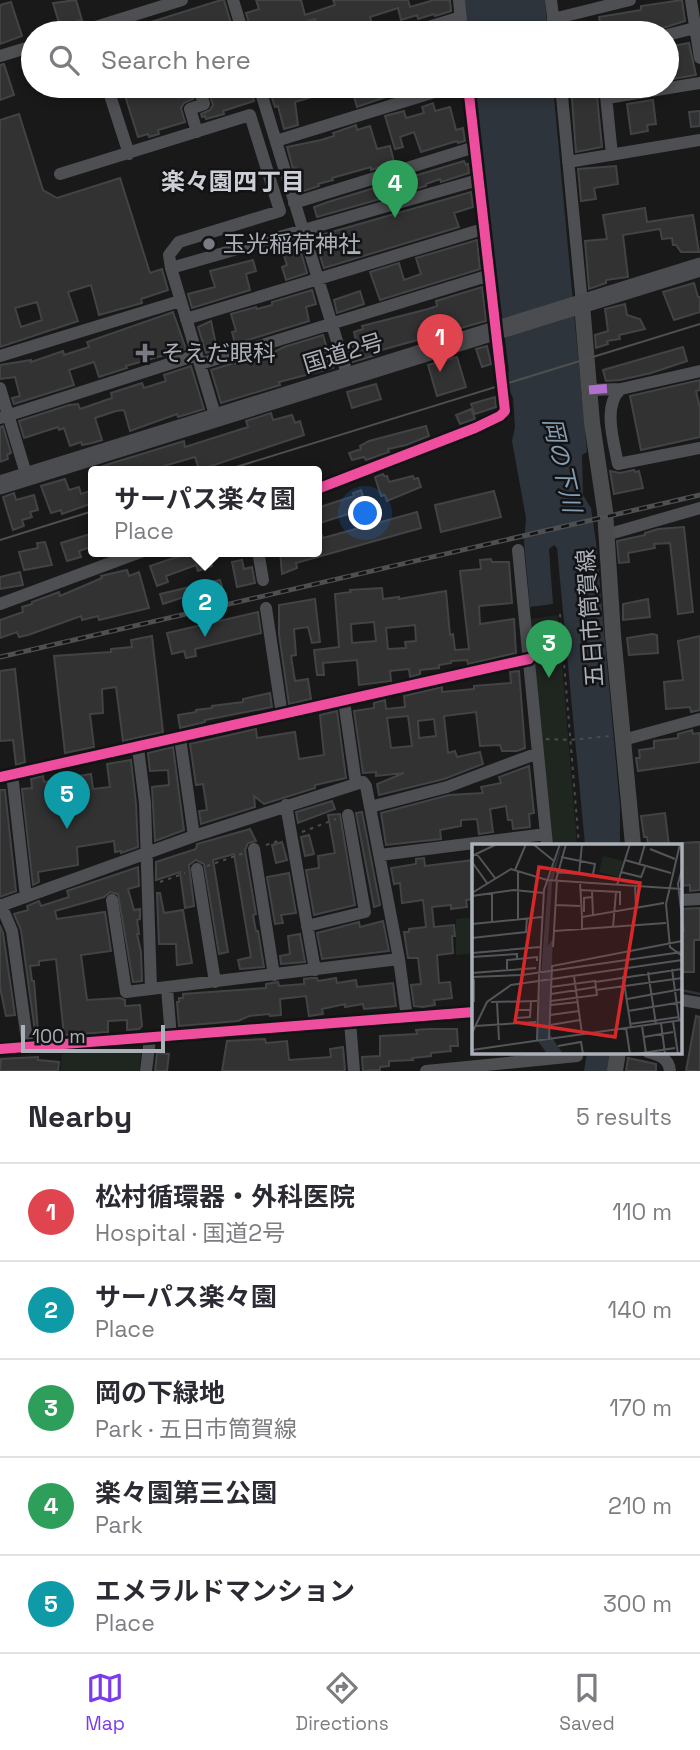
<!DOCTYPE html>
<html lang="en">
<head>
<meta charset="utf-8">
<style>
	:root { --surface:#fff; --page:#f7f7f7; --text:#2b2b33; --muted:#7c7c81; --line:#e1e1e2; --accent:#7c3aed }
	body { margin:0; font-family:"Space Grotesk","Noto Sans JP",sans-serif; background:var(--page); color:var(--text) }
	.scale { position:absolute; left:21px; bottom:18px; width:144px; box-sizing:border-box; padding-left:7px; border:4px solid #abb0b9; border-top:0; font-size:19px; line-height:24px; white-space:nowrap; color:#abb0b9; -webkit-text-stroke:5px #131315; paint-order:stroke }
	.you { position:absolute; left:366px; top:514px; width:24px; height:24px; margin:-18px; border:5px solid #fff; border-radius:50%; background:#1a73e8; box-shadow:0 0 0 10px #1a73e833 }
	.badge { display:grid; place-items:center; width:46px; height:46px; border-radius:50%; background:var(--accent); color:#fff; font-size:23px; font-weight:700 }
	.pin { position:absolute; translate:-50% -58px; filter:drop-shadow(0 2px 4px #0008) }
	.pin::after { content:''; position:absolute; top:37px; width:24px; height:21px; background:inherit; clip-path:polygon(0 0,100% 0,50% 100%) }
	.popup { position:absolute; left:88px; top:466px; width:234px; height:91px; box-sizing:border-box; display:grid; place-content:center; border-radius:7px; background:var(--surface); filter:drop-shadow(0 2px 5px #0005); font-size:23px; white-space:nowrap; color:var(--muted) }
	.popup b { font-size:26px; color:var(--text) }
	.popup::after { content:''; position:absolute; left:50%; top:100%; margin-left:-14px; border:14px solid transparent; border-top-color:var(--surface) }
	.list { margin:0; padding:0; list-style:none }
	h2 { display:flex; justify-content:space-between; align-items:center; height:91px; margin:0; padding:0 28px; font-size:30px }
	h2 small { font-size:23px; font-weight:400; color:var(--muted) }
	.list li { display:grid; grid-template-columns:46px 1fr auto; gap:21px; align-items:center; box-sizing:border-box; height:98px; padding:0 28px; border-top:2px solid var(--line) }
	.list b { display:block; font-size:26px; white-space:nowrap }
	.list p { margin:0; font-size:23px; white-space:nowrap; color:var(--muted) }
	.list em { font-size:23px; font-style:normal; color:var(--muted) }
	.icon { flex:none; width:38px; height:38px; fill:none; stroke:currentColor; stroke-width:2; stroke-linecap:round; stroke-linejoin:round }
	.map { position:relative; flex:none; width:700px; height:1071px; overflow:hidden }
	.search { position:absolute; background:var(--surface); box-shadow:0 4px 10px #0003; left:21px; right:21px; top:21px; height:77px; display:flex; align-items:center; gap:18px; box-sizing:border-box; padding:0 24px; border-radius:38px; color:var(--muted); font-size:26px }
	.sheet { height:581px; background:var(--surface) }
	nav { display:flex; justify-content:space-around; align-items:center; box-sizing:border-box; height:98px; border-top:2px solid var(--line); background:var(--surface); font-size:19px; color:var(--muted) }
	nav a { display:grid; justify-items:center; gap:4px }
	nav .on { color:var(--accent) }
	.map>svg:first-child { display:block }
</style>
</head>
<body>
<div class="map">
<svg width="700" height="1071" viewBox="0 0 700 1071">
	<rect width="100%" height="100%" fill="#191919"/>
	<!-- green -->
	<path fill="#1f2620" d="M558 615 577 845H552L530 619Z
		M474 917V953L456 955V919Z
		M142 1049 139 1071H60L62 1054Z"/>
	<!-- water -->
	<path fill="#2d343b" d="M463 0H545L548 33H467Z
		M473 86H553L587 452 582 455 583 495 591 508 596 542 620 807V845H585L557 548 554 545 549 549 553 604 530 607 524 542 526 518 512 441 515 427 513 398 508 388 507 376 509 371Z
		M587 1052H612L608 1071H584Z"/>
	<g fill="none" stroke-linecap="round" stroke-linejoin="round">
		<!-- stream -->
		<path stroke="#2d343b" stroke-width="2.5" d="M681 990 700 994"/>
	</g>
	<!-- building -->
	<path fill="#323233" stroke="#414345" stroke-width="2" fill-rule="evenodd" d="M76 0 82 20 60 26 53 3Z
		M221 0H224L234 33H116Z
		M256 0H301L305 15 335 5 333 0H408L410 7 434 0H450L451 11 435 16 434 14 418 19 417 15 401 20 398 8 370 17 375 33H319L315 19 281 30 279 22 251 30 246 13 259 9Z
		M682 0 685 21 660 29 636 33H564L563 28 568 27V24L575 23 576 26 600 23 599 17 641 10V6Z
		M11 2 22 36 0 44V5Z
		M689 43 696 75 667 80V47Z
		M4 64 14 95 0 100V65Z
		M122 86H189L193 99 184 103 181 108 185 122 158 130 159 134 149 137 148 134 138 137Z
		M207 86H250L254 101 223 111 224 114 206 119 205 116 202 117 201 114 210 110 213 105Z
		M281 86H342V88L295 102 298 125 284 129 278 106 275 107 271 95 272 91 282 87Z
		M377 86H412V88L357 107 353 93Z
		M571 86H596L602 147 576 152Z
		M653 100 656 124 647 125 648 131 631 134 627 104Z
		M433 103 435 111 450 107 456 130 463 128 465 141 458 143 457 141 421 152 414 132 400 137 403 147 395 149 385 116 404 111 406 118 424 113 422 107Z
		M700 111V126L691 127 689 112Z
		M19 114 43 190 57 198 120 178 150 273 162 269 168 290 141 299 142 303 99 315 91 285 68 292 78 321 0 347V120ZM37 302 42 320 21 327 15 308Z
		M356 125 357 130 370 126 377 149 390 146 394 162 371 170V167L332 178 333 180 318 184 319 186 301 192 296 168 293 169 287 147 321 140 334 136 333 133Z
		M464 161 466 165 468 164 469 173 441 182 440 179 426 184V186L317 217 314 207 328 202Z
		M616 166 618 184 594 188 596 199 581 201 578 169Z
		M471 192 473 207 454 213 459 227 324 268 314 237Z
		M645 208 647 222 693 215 699 252H681L676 245H673L672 238 662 239 660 229 623 235 628 277 606 280V283L589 289 585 241 607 239 603 215Z
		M477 240 480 269 380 300 370 272 399 263 404 280 421 274 416 258Z
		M299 245 307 273 286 280 282 267 287 265 282 250Z
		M253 260 256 271 246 274 250 290 192 308 188 294 215 287 210 271Z
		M694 283 698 297H700V312L674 320 663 292Z
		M482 287 486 321 378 351 379 354 353 362 348 348 357 345 354 332 363 329 362 326 428 309 437 306 436 301Z
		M312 290 316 304 306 307 309 321 235 344 232 332 236 331 231 314 256 307 257 309 272 305V302Z
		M360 291 364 304 337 313 334 300Z
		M625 304 627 315 640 319 645 329 619 335 620 339 607 341 608 344 596 348 595 335 608 331 605 309Z
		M173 312 186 349 126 366 127 368 99 377 94 362 69 370 74 385 14 404 12 398 20 396 15 377 0 379V365L31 360V362L63 351 64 355 89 347 87 342Z
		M211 321 217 349 206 353 198 327Z
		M323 335 333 368 279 382 280 385 221 403 211 370 234 363 259 357 260 359 275 355 274 352 284 347Z
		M487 346 491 364 482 367 476 349Z
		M683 347 687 361 651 373 620 380 606 381 603 370Z
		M457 357 466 387 437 396 428 365Z
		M191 366 204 409 178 417 177 414 130 431 124 410 116 411 95 418 102 440 92 443 82 445 81 442 70 446 64 428 59 430 58 427 24 438 19 421 69 405 78 404 80 409 112 398 111 393 142 383 144 388 166 381 164 375Z
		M700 380V390L696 391 700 408V437L641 450 630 396Z
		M376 384 381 399 352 408 347 392Z
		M495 397 496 407 475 414 471 404Z
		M471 409 475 419 460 424 456 415Z
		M271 413 273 420 292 415 295 423 300 421 304 435 199 470 195 457 164 466 166 471H95L94 469 109 464 184 441 185 447 248 427 246 421Z
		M3 426 11 453 7 455 8 459 0 462V427Z
		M426 426 429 436 406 445 388 449 389 452 366 460 364 457 352 460 349 453 361 449 360 446 369 441Z
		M634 470 635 472 639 471 643 488 614 494 610 471 620 473Z
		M383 474 384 476H387L389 482 413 476 414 479 418 478 421 487 387 501 385 495 381 496 375 477Z
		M65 479 69 490 79 487 81 494 93 490V503L62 514 61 510 51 513 41 486Z
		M361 490 367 508 317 524V508L354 496 353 493Z
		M494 491 501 517 441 532 435 505Z
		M14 493 16 500 34 495 38 510 30 512 32 517 22 520 24 526 13 530 3 497Z
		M417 512 421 528 296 563 297 568 282 574 280 551H317V524L323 538Z
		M684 527 693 612 678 614 670 543 654 544 655 548 628 553 629 562 619 563 617 541 645 535V533L658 529Z
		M93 533V546L79 551 81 557 67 561 61 543Z
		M45 542 52 565 24 570 19 552 38 548 37 543Z
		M201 551H206L212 566 198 571 196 565 166 576 168 582 157 586 150 566 188 553 189 556Z
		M491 559 492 562H509L512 603 479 606 480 624 514 619 516 653 468 664 467 660 451 661V663L439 665V668L420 670V674L410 677 409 669 390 671 391 681 359 685 357 660 323 663 324 675H317L314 650 339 647 335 594 351 592 350 590 382 588 383 599 399 597V599L446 591 450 635 453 634 455 650 469 649 460 571 481 569 480 560ZM374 622 376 641 352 643 351 624ZM415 625 416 641 405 642 406 648 388 649 386 628Z
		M242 560 244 569 252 567 255 583 237 587 232 562Z
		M127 570 129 576 139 572 149 608 99 620 98 616 82 620 81 616 28 635 19 637 17 632 0 638V620L23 612 22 607 32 604V602L59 592 60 596 102 578 101 576Z
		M20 572 23 585 0 589V577Z
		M220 580 223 590 187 596 163 604 160 594Z
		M315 599 320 642 312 643 308 627 294 629 296 655 291 656 295 681 308 679 311 699 289 704 279 634V605Z
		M648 599 650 617 623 620V604Z
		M258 612 261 633 195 649 196 656 186 658 184 651 172 654 167 633Z
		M652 634 657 635 658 653 629 655 627 638Z
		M152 636 163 732 123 741 116 687 102 689 103 713 90 714 94 747 65 753 54 656 111 652V649L132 647 131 640Z
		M700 636V710L691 712 690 707 666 709 664 682 683 680 678 641Z
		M15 669 25 762 16 765 13 740 0 741V671Z
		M519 671 525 748 517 751H502L500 745 480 746 476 712 444 716 448 753 455 751 457 757 480 752 483 764 444 779 379 795 377 784 404 773 376 776V772L363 773 354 711 374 708V703L385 700 386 709 405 707 404 696 442 687V692L474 689V686L511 683 510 672ZM408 716 412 746 391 748 387 718ZM434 719 436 736 419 738 418 721Z
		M270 693 272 707 205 720V722L180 728 178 715 196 712V710L212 708V706L243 702V699Z
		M337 711 346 778 315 785V788L264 804 254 796 255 807 201 824 199 811 207 810 203 784 196 785 190 744 256 729 257 738 295 732 299 759 324 755 320 715Z
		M692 730 693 734 700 733V762L638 771 636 758H640L639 750 654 748V741L678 738V734Z
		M173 747 184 830 155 841 152 787 169 785 168 770 150 771 148 753Z
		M131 760 136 804 138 847 121 853V851L115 852 114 841 77 847 78 865 38 872 39 882 33 885 22 789 32 788 31 779 43 776 44 782 91 774 93 789 110 787 107 764Z
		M529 766 534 813 529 814 530 827 513 829 512 820H508L506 806 490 809 493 832 479 834 477 819 461 820V826L440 830 441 839 386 845 381 813 449 795 483 793 481 787 501 783 499 777Z
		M0 790H5L16 891 0 897Z
		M332 801 335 809 298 823 296 812Z
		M362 812 380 905 374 907 356 813Z
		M665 813 669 845H648L647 837H644L641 816Z
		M340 814 355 905 314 915 306 870 319 868 318 856 335 853 328 815Z
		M250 829 256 841 248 843 245 850 256 914 253 915 256 931H258L264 967 240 969 238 960 251 957 234 854 213 860 228 952 219 954 204 864 196 860 189 865 194 906 185 908 180 872 156 880V862L196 849 197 844Z
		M309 835 314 854 305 856 301 837Z
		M282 842 287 860 276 863 272 845Z
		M700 842V890L690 891V885L681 886V843Z
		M424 858 425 866 474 860V899L466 900 467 907 451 909V905L432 907 434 927 454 925 455 936H452L453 953 437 955 439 983 450 982 452 998 434 1000 435 1005 423 1007 414 1006 411 985 421 984 418 958H408L404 932H409V929L426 927 423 900 402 903 400 883 394 884 391 868 416 864V859Z
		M138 867 139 886 128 889 134 910 140 909V919L137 920 139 934H137L141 952 142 981 133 982 118 894 110 892 104 897 55 911 57 919 105 912 111 951 81 955 87 1000 120 998 125 1000V1006L140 1005 142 1026 139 1029 127 1030V1020L108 1021V1032L64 1035 56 959 39 961V965L30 966 32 981H34L38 1031 35 1032 21 930 14 914 28 910 27 906 39 901 41 906 69 897 67 891Z
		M289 873 296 913 281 915 283 923 275 924 267 877Z
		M157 893H160L164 913 183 910 192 963 177 965 176 944H159Z
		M700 908V940H694V972H681V931H684L681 909Z
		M383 921 389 951 322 959 317 933 359 922 360 927Z
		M0 925 3 933 15 1015 6 1016 0 987Z
		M300 934 305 962 281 964 280 956 290 954 288 936Z
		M312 978H317L318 981 336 978 337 983 356 980 357 987 393 983 396 1006 364 1009 363 1004 345 1007V1004L322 1009 323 1014 309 1016 306 996 280 999 281 1015 270 1016 269 1014 249 1016 238 1021 179 1026 177 1002H179V998H183V994L266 988V984L278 982 279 986 304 984V979Z
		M696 1016 700 1017V1071H686Z
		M429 1029H457L458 1046H450L451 1051 431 1053V1056L412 1058 413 1060 389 1061V1066L380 1067V1070L363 1071 362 1057 380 1056V1036L417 1034 416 1030Z
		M265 1039 266 1043 287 1041 289 1060 331 1057 330 1049 343 1047 345 1071H222L227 1041Z
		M157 1053 169 1054 167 1071H155Z
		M38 1057V1060L59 1062 58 1071H0L1 1059Z
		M628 1058 656 1064V1071H626Z"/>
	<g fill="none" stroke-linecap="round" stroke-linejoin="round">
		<!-- path -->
		<path stroke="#494b4d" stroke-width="2" stroke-dasharray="3.5 5" stroke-linecap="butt" d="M560 614 579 845
			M546 739 570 740 610 736
			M302 832 336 819
			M266 845 281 840
			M207 866 244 853
			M160 882 185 873"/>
		<!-- minor -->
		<path stroke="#4e4f52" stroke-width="12" d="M233 0 243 33
			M459 0 462 33
			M551 0 555 33
			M691 0 700 58
			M553 19 630 0
			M76 33 182 0
			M409 33 461 17
			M667 35 695 28
			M0 56 33 46
			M107 86 129 154
			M259 86 348 377
			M561 86 582 304
			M605 86 612 155
			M607 98 700 83
			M197 132 190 109 204 104 198 86
			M276 141 454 86
			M568 162 700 140
			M60 174 250 115 280 211 179 242 169 255 171 268
			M294 203 475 147
			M186 319 483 229
			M0 356 180 301
			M200 364 490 275
			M0 388 27 477
			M621 389C602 405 614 443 618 464L700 448
			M589 390 621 389 700 371
			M0 418 197 355
			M216 418 171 268 478 180
			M317 489 475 428 500 416 505 411 468 86
			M606 535 700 508
			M518 550 547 845
			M258 551 263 580
			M0 604 143 551
			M266 608 282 715
			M180 738 194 836
			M623 740 700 719
			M138 748 145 803 151 989
			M12 774 26 897
			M0 777 529 659
			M356 784 363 782 366 786 399 959 407 1018
			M286 805 315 970
			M370 807 447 787 538 753
			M254 849 274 975
			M380 855 546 834
			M197 869 215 982
			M112 900 126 992 399 959
			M681 900 700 899
			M1 905 12 931 28 1047
			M0 906 194 836 356 784 344 701
			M307 926 365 912 348 815
			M167 988 171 1037
			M681 1000 700 1003
			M350 1022 354 1071
			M0 1049 474 1012
			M648 1052C659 1055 669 1058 670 1071
			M146 1071 150 1039
			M426 1071 577 1056"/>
		<!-- major -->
		<path stroke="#4b4c4e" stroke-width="16" d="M582 304 592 423 605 511 613 635 633 845
			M615 1071 618 1052"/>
		<!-- highway -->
		<path stroke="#4b4c4f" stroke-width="19" d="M0 485 700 267"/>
		<!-- tram -->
		<path stroke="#4e4f50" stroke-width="2" d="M223 471 700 324
			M0 540 93 511"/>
		<!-- rail casing -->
		<g stroke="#4e4f50" stroke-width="5">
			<path id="rail" d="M0 657 700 495"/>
		</g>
		<!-- rail -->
		<use href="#rail" stroke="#131315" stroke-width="2.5" stroke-dasharray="8" stroke-linecap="butt"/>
		<!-- quiet -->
		<path stroke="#b36fd0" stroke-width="9" stroke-dasharray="18 9" stroke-linecap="butt" d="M589 390 614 388"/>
		<!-- cycleway casing -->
		<g stroke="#131315" stroke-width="15">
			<path id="cycleway" d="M317 489 475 428 500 416 505 411 468 86
				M0 777 529 659
				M0 1049 474 1012"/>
		</g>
		<!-- cycleway -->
		<use href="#cycleway" stroke="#ef4d9e" stroke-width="10"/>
	</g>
	<!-- markers -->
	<g fill="#787b81" stroke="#131315" stroke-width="2.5">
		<circle cx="209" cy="244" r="7"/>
		<path d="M141.5 342.5h7v7h7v7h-7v7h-7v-7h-7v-7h7z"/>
	</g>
	<g text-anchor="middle" stroke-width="5" stroke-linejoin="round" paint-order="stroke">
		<!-- poi labels -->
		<g font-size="23" fill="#abb0b9" stroke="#131315" text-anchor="start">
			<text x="223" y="252">玉光稲荷神社</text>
			<text x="161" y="361">そえだ眼科</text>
		</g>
		<!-- street labels -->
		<g font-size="23" fill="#abb0b9" stroke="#131315">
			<text transform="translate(343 353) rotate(-17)" y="8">国道2号</text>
			<text transform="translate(590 618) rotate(-94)" y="8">五日市筒賀線</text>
		</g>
		<!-- neighbourhood labels -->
		<g font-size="24" font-weight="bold" fill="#cccfd6" stroke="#131315">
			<text x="233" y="190">楽々園四丁目</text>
		</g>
		<!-- water labels -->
		<g font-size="24" font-style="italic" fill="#859eb2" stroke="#131315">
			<text transform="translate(562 465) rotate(77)" y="8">岡の下川</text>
		</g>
	</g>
	<!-- overview -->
	<g transform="translate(472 844)">
		<rect width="210" height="210" fill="#191919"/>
		<path d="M131 12 151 17 146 33 127 28Z" fill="#1f2620"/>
		<path d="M90 0 80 40 76 102 81 94 77 189 91 210H75L64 194 76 40Z" fill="#2d343b"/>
		<path fill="none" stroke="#535559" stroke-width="2" d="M61 0 82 17M208 0 194 60 198 103 210 112M178 5 203 15M4 9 23 34M0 12 23 1M89 13 123 20 121 30M153 16 199 29M0 18 15 39M167 21 173 0M210 25 206 40 210 74M43 26 54 0M84 28 117 31M149 28 169 33 173 23M107 30 110 0M84 36 94 0M108 38 110 73M145 41 158 0M163 42 164 63M108 46 148 48V61M120 47 121 71M0 49 39 25 75 36 210 45M0 52 42 46 72 49M84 61 108 62M112 68V54L120 53M46 75V27M20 78V48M0 80 70 73M141 83 144 48M110 85V73L192 59M82 87 194 79M0 94 54 88 55 74M81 103 85 36M0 109 68 103M0 113 45 110V114M35 125V116L65 113V117M200 125 207 176M176 128 184 180M0 129 64 124M102 132 110 190M151 132 159 184M0 133 50 131 210 108M67 136 72 46 88 0M123 138 210 125M79 143 123 137M124 146 210 134M79 150 124 143M155 155 210 145M79 157 125 151 123 136M2 158V135M19 158 65 157M25 158 27 196M79 161 106 158M156 167 210 158M78 171 107 167M44 174 58 173 59 157M44 175V166H58M201 177 206 210M189 179 193 210M158 180 207 173M78 181 108 176M3 182 64 178M170 182 174 209M154 184 158 210M0 189 15 158 39 141 210 116M172 193 201 188M77 195 80 122 210 97M65 197 67 137M86 202 109 198 111 210M0 206 210 176M164 210 203 204"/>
		<path fill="#d62828" fill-opacity="0.15" stroke="#d62828" stroke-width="3.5" d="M67 23 168 39 143 193 43 178Z"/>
		<rect width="210" height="210" fill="none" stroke="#abb0b9" stroke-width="3.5"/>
	</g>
</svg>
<div class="scale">100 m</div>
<div class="you"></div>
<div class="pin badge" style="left:440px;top:372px;background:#e0444e">1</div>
<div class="pin badge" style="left:205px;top:637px;background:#0f9aa8">2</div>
<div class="popup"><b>サーパス楽々園</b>Place</div>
<div class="pin badge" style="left:549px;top:678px;background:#2e9e5b">3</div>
<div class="pin badge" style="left:395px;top:218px;background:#2e9e5b">4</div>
<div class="pin badge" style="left:67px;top:829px;background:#0f9aa8">5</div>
<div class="search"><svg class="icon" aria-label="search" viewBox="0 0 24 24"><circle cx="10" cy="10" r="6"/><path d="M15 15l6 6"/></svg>Search here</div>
</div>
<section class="sheet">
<h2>Nearby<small>5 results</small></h2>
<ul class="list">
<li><span class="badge" style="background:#e0444e">1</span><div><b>松村循環器・外科医院</b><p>Hospital · 国道2号</p></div><em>110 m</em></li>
<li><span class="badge" style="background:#0f9aa8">2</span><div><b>サーパス楽々園</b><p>Place</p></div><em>140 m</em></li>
<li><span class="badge" style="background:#2e9e5b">3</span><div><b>岡の下緑地</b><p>Park · 五日市筒賀線</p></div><em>170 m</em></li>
<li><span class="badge" style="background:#2e9e5b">4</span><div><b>楽々園第三公園</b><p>Park</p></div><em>210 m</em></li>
<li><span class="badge" style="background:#0f9aa8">5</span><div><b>エメラルドマンション</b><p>Place</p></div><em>300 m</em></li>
</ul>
</section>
<nav>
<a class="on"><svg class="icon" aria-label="map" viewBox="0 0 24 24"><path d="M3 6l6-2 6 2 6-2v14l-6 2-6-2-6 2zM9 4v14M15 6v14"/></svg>Map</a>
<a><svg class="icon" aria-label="directions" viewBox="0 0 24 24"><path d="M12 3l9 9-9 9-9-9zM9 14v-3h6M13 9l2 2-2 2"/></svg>Directions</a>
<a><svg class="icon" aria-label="saved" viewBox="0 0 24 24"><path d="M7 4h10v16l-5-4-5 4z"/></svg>Saved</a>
</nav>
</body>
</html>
